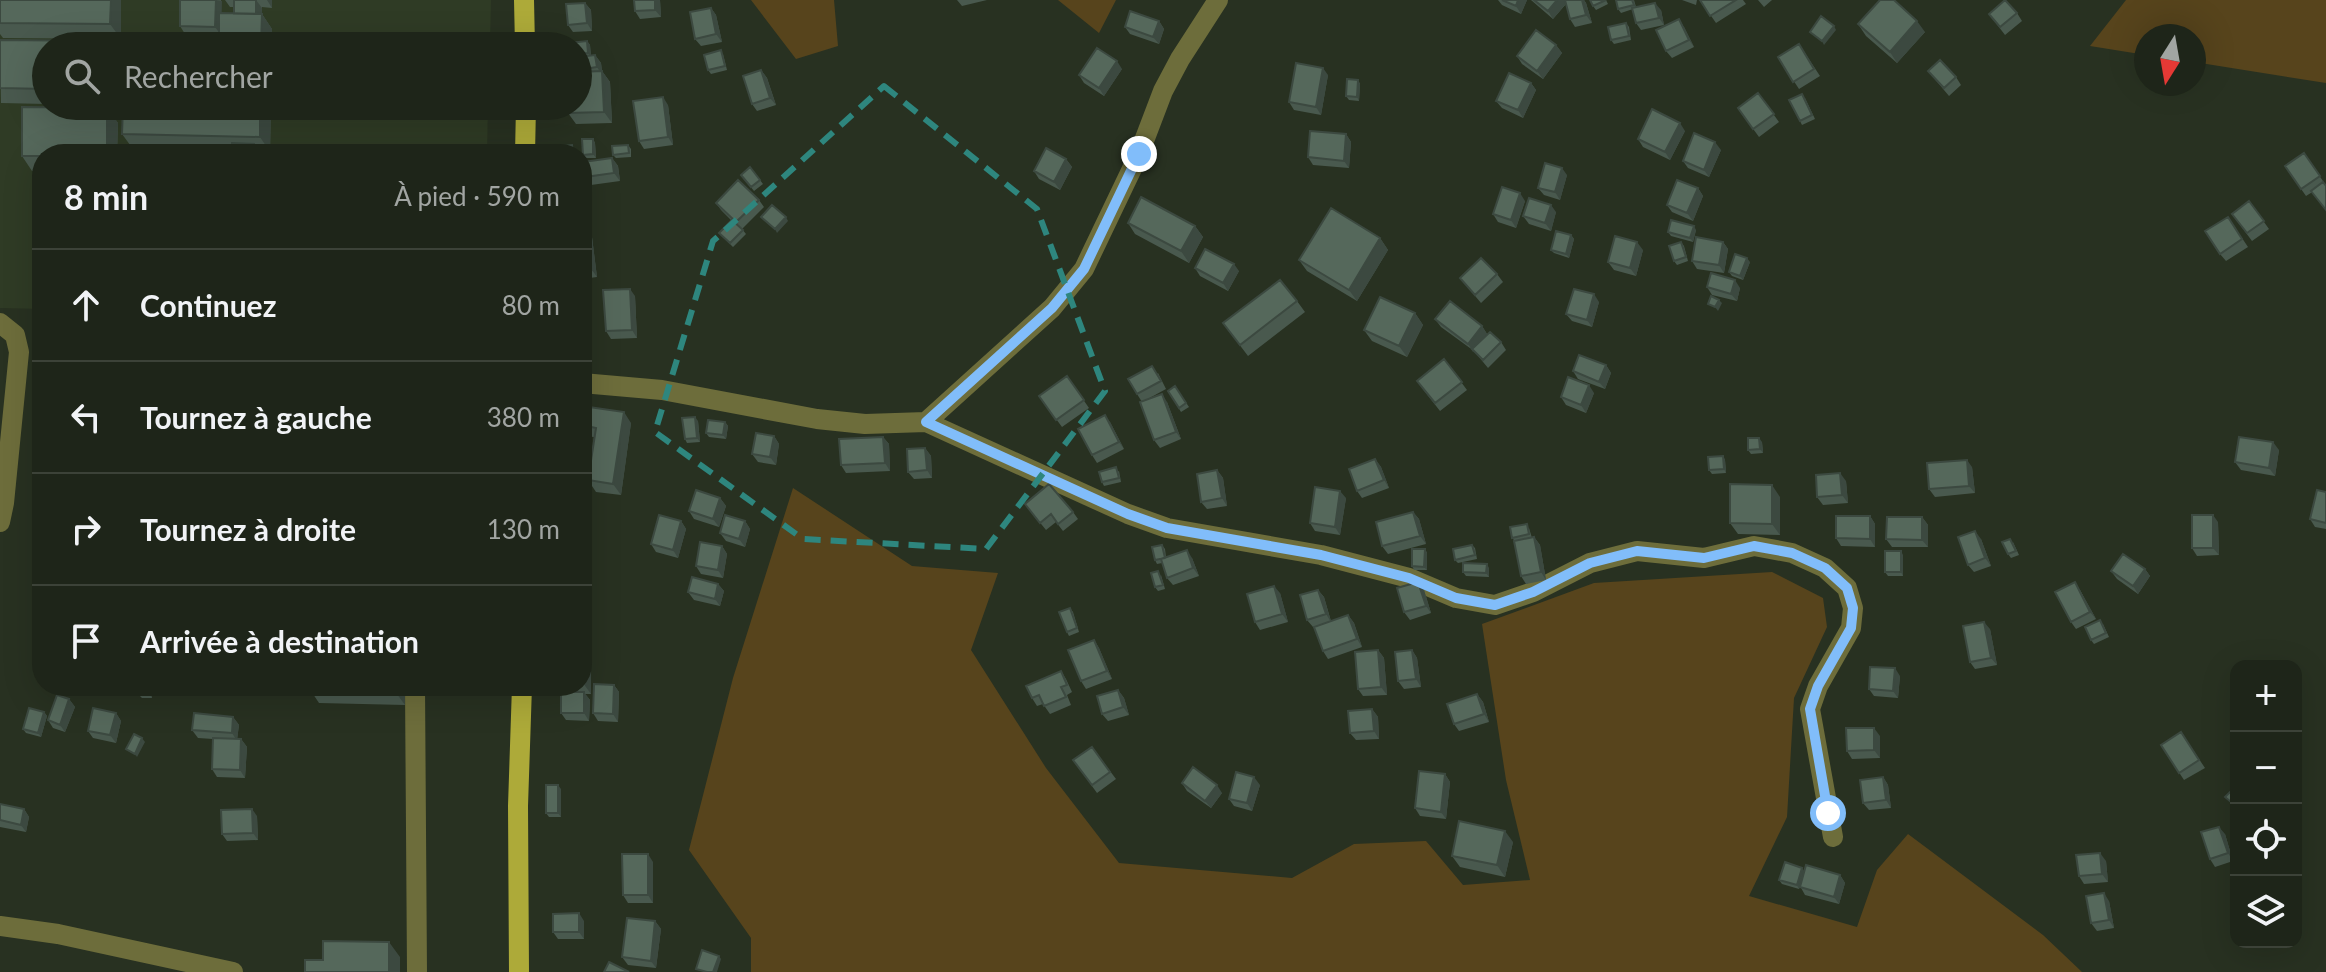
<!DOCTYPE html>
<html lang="fr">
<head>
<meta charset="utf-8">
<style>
	:root { --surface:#1e2519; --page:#262d22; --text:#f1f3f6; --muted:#a1a5a2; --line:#3c4238 }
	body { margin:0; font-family:Lato,sans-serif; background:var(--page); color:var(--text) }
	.controls { position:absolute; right:24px; bottom:24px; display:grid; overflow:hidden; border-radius:16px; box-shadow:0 8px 32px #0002 }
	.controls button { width:72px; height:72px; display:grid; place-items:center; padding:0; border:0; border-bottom:2px solid var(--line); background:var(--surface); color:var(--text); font:40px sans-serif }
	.compass { position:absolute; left:2134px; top:24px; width:72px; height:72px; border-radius:50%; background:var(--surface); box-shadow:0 8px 32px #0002; rotate:191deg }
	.stop { position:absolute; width:24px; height:24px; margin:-18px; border:6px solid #81bdfa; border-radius:50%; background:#fff }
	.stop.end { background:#81bdfa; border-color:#fff; box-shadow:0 2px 8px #0008 }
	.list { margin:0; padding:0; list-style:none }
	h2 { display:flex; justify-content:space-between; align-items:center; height:104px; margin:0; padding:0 32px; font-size:34px }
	h2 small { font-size:26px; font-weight:400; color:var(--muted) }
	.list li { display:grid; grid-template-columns:52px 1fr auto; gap:24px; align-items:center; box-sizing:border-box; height:112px; padding:0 32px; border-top:2px solid var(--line) }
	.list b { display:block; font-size:30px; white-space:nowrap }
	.list em { font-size:26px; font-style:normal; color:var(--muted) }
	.icon { flex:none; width:44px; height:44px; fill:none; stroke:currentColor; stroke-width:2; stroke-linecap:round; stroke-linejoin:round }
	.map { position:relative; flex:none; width:2326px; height:972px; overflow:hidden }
	.search { position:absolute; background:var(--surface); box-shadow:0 8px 32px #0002; left:32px; top:32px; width:560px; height:88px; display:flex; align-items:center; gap:20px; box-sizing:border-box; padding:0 28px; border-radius:44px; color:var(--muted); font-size:30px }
	.panel { position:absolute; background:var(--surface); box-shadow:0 8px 32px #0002; left:32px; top:144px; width:560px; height:552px; border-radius:32px }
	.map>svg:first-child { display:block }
</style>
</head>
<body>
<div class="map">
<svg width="2326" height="972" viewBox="0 0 2326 972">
	<rect width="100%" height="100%" fill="#283121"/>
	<!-- built -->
	<path fill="#2f3b25" d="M0 0H491L490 46H46V106H488L487 154H42V309L0 308Z"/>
	<!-- green -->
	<path fill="#57441c" d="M751 0H834L838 46 796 59Z
		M1058 0H1116L1099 33Z
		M2126 0H2326V83L2194 62V36H2146V55L2090 46Z
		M793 488 912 566 998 573 971 650 1046 768 1119 863 1292 878 1354 844 1426 841 1463 885 1530 880 1506 780 1482 624 1594 583 1772 572 1823 598 1827 627 1794 698 1787 817 1749 896 1857 927 1877 870 1908 834 2043 935 2082 972H751V938L689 850 733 678Z"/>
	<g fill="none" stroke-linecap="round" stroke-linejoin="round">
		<!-- minor -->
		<path stroke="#6d6d3b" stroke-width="20" d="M0 323 15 335 19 352 4 503 0 522
			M582 383 662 390 817 419 865 424 926 422 1128 514 1167 528 1321 555 1409 578 1456 598 1495 605 1533 592 1590 563 1637 551 1704 558 1754 546 1792 553 1825 568 1847 588 1853 608 1851 628 1818 686 1810 709 1833 837
			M926 422 1052 308 1084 269 1139 154 1163 91 1180 59 1218 0
			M415 686 417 972
			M0 926 58 934 233 972"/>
		<!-- major -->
		<path stroke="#adaa39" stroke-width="20" d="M524 0 525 46
			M525 154 526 106
			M519 972 518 806 522 686"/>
	</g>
	<!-- wall -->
	<path fill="#49594e" d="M0 0H121V39L3 38 0 34Z
		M180 0H221V13L234 14V7H230L225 0H272V8L262 7V14L272 29 219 35 185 34 180 26Z
		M634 0H660L661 17 640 19 635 11Z
		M957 0H987L962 6Z
		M1498 0H1527L1521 14 1502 5Z
		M1531 0H1584L1586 3 1592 23 1575 27 1570 19 1566 4 1553 19Z
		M1606 0 1608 4 1596 10 1593 6Z
		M1634 0 1636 7 1661 10 1664 25 1641 30 1636 23 1633 9 1621 13 1618 9Z
		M1682 0H1697L1696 5Z
		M1700 0H1743L1746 4 1716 23Z
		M1758 0H1772L1764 7Z
		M585 3 591 10 592 31 573 32 568 25Z
		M711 8 716 15 722 42 701 46 695 39Z
		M2017 13 2022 21 2005 35 1989 14Z
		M1159 21 1164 29 1159 44 1130 34 1125 27Z
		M1626 23 1629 27 1631 40 1614 44 1611 40Z
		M1858 24 1925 32 1897 63 1866 36Z
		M1684 27 1694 47 1672 58 1666 51Z
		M0 40 109 41 112 46H46V104L1 103Z
		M587 41 590 45 591 56 595 55 601 63 602 71 610 82 612 123 576 124 568 113 578 106V46Z
		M1799 44 1820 76 1799 89 1778 57Z
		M1556 45 1562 53 1543 79 1522 64 1517 56Z
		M723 54 727 70 711 74 708 70Z
		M1122 69 1104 96 1084 83 1079 75Z
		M761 70 767 78 776 105 757 111 752 104Z
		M1928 71 1956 77 1961 85 1949 96Z
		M1328 75 1321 115 1294 110 1289 102Z
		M1358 80 1360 84 1359 101 1349 100 1346 96Z
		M1531 83 1536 90 1523 118 1502 108 1496 101Z
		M1758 93 1779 122 1759 137 1738 108Z
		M1805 98 1815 119 1802 125 1800 121Z
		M668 105 673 145 644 149 639 141Z
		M123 106H271L270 152H259V154H232V151L133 149 122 134Z
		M107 108 118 123 117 154H42V171H32L22 156Z
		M1685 131 1670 160 1643 147 1638 139Z
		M1346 134 1351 142 1349 168 1313 165 1308 157Z
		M593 139 595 143 596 158H586L583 155Z
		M628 145 631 149V157L616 158 613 155Z
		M1721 150 1709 177 1688 168 1683 161Z
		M2304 153 2325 184 2306 196 2285 166Z
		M612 158 618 166 620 181 591 185 585 177Z
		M1066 159 1072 167 1060 190 1039 179 1034 171Z
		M750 167 763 184 754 191 741 175Z
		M1567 175 1560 200 1544 195 1538 188Z
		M1698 188 1703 196 1693 221 1672 212 1667 205Z
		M759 200 764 207 742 229 746 234 733 247 719 233 731 220 721 210 716 203Z
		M1525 201 1516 228 1498 222 1493 214Z
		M2249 201 2269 229 2252 241 2232 214Z
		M1556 212 1551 231 1529 224 1523 216Z
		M2228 217 2248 247 2226 261 2220 254Z
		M1128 223 1195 226 1203 237 1189 263 1135 234Z
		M586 229 592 237 597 277 582 279V230Z
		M1696 230 1693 242 1671 236 1668 232Z
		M1571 235 1574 239 1569 258 1554 253 1551 250Z
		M1380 238 1388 250 1357 301 1307 271 1299 260Z
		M1681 242 1684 246 1688 261 1677 265 1674 261Z
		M1723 242 1728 249 1724 273 1697 269 1692 261Z
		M1643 250 1636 276 1614 270 1608 262Z
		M1750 262 1743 280 1732 276 1729 272Z
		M1195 268 1239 271 1228 291 1200 276Z
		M1497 274 1503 282 1481 303 1460 278Z
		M1707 287 1740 288 1737 301 1712 295Z
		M635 296 637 338 611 339 606 331Z
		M1297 301 1305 312 1248 356 1223 323Z
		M1599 302 1592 327 1572 321 1566 314Z
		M1415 313 1423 325 1407 357 1372 341 1364 330Z
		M1435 319 1482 326 1487 334 1484 338 1501 342 1506 350 1488 368 1474 351 1441 327Z
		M1444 359 1467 390 1440 411 1422 388Z
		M1606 365 1611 373 1605 389 1578 379 1573 371Z
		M1158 373 1166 389 1144 401 1167 402 1181 439 1160 448 1154 440 1142 402 1137 394Z
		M1067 376 1089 408 1062 427 1039 396Z
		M1175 386 1189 407 1181 412 1168 391Z
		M1594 393 1586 413 1566 405 1561 397Z
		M582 406 631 423 621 495 596 492 588 480 594 437 582 436Z
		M698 421 700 442 687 443 685 439Z
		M725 422 728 426 726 439 709 437 706 433Z
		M1110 422 1124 449 1097 463 1092 455Z
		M774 436 779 444 776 465 758 462 752 454Z
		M883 437 889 444 890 471 846 473 841 465Z
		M1762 442 1763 453 1751 454 1748 450Z
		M925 448 931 456 932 478 914 479 908 472Z
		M2279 450 2275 476 2241 470 2235 462Z
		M1723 456 1725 460 1726 473 1712 474 1709 470Z
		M1375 459 1381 467 1389 488 1362 498 1357 491Z
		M1972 467 1975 493 1935 497 1929 489Z
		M1217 470 1223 478 1227 506 1207 509 1201 502Z
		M1119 471 1121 482 1104 486 1102 482Z
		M1846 481 1848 503 1823 505 1817 497Z
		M2326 492V529L2315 527 2310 519Z
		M1780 497V535L1738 534 1730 523Z
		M720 498 726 506 719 527 694 519 689 511Z
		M1346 498 1340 535 1315 531 1310 523Z
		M1025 504 1073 512 1078 519 1063 531 1056 522 1046 530Z
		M1413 512 1419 519 1426 544 1388 554 1382 546Z
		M1870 516 1875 524V547L1841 546 1836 538Z
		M1922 517 1928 525V547H1892L1886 539Z
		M681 521 686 529 678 558 656 552 651 544Z
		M745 521 750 529 745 547 726 541 720 533Z
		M2218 522 2219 555 2197 556 2192 548Z
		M1529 528 1532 538 1534 537 1540 545 1546 580 1526 584 1521 576 1515 541 1512 538Z
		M1981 539 1991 566 1974 572 1968 565Z
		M2013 542 2019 555 2011 558 2008 554Z
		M1162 545 1165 549 1166 557 1192 558 1199 576 1173 585 1167 578 1162 563 1157 564 1155 560Z
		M1472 545 1475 548 1477 559 1458 563 1455 560Z
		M722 546 727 554 723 578 701 574 696 566Z
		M1425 549 1427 553V570H1414L1412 566Z
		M1903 555V576H1888L1885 572Z
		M1489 568V577L1466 576 1463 572Z
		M2145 569 2150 576 2138 594 2117 579 2111 571Z
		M1161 575 1165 589 1158 591 1155 587Z
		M718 584 724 591 720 606 694 600 688 592Z
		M1318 590 1324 597 1331 621 1348 615 1354 623 1362 647 1328 659 1323 651 1317 626 1313 627 1307 620Z
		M1424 590 1431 613 1410 620 1404 612Z
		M2080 590 2096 619 2076 629 2071 622Z
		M1280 593 1288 622 1260 630 1255 622Z
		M1070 608 1073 612 1079 632 1069 636 1067 632Z
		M2103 624 2109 637 2094 644 2091 640Z
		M582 628 591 639V694H585L590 700 589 721 566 720 561 713V693L556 686H582Z
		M1990 629 1997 665 1975 669 1970 662Z
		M1094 640 1099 648 1112 679 1086 689 1081 681Z
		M1378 650 1384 658 1387 695 1363 696 1358 689Z
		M1412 650 1417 658 1421 687 1404 689 1398 681Z
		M1061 671 1066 679 1072 692 1067 695 1071 705 1050 714 1043 704 1037 706 1032 698Z
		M1900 676 1898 698 1874 696 1869 689Z
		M614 685 619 692 618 722 598 721 593 713Z
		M139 686H152V698H142L139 695Z
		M163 686H206L205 689H165Z
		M217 686H269L268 692 219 689Z
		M405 686V705L319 703 309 688Z
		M1118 690 1124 698 1129 715 1108 721 1102 714Z
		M1477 694 1483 702 1489 722 1459 731 1454 724Z
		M69 699 75 707 65 732 53 728 48 720Z
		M1372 709 1378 717 1379 739 1356 740 1350 733Z
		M44 712 47 716 41 737 26 733 23 729Z
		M116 713 121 721 116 743 93 738 88 731Z
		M233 717 239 725 237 739H241L247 747 245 778 217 777 212 769 213 739 198 738 192 730Z
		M2181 732 2205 768 2184 780 2161 745Z
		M1880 736V758L1852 759 1847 751Z
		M1092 747 1116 779 1097 793 1073 760Z
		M1445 774 1450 782 1446 819 1420 816 1415 808Z
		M1883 777 1888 785 1891 808 1869 810 1863 803Z
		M1182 783 1222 793 1211 808 1187 791Z
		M1260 785 1252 811 1234 806 1229 799Z
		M561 789V817H549L546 813Z
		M0 804 24 809 29 817 26 832 0 827Z
		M257 816 258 840 227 841 222 834Z
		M2225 834 2233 861 2215 867 2210 859Z
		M1513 842 1505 877 1460 867 1452 856Z
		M2106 861 2108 882 2084 884 2079 876Z
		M653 862V903H628L623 895Z
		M1804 871 1840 875 1845 883 1839 904 1805 895 1800 886 1799 889 1782 884 1779 880Z
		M2109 901 2114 928 2097 931 2091 923Z
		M584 921V939H558L553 932Z
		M655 921 661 929 656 968 628 965 622 957Z"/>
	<!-- shaded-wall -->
	<path fill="#3c4940" d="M111 0H121V39L110 24Z
		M216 0 222 1 221 35 215 27Z
		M256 0 262 8V14L272 29V46H261L256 21Z
		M267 0H272V8Z
		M655 0H660L661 17 655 10Z
		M1518 0H1527L1521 14 1516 6Z
		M1557 0H1569L1553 19 1548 11Z
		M1582 0H1584L1586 3 1592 23 1586 15Z
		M585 3 591 10 592 31 587 23Z
		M1655 3 1661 10 1664 25 1659 18Z
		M711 8 716 15 722 42 716 34Z
		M1679 19 1684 27 1694 47 1689 40Z
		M1159 21 1164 29 1159 44 1153 37Z
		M1917 21 1925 32 1897 63 1890 52Z
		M1834 26 1836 30 1824 45 1822 41Z
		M587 41 590 45 591 57 588 53Z
		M1556 45 1562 53 1543 79 1537 71Z
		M595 55 601 63 602 72V71L610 82 612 123 604 112 602 75 597 67Z
		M1117 61 1122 69 1104 96 1099 88Z
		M1323 68 1328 75 1321 115 1316 107Z
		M761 70 767 78 776 105 770 98Z
		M1358 80 1360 84 1359 101 1357 97Z
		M1531 83 1536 90 1523 118 1518 110Z
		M663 97 668 105 673 145 668 137Z
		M260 106H271L270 152 260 137Z
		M107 108 118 123 117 154H107Z
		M1680 123 1685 131 1670 160 1665 152Z
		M1346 134 1351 142 1349 168 1344 161Z
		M593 139 595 143 596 158 593 154Z
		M1715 142 1721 150 1709 177 1704 170Z
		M254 144 259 151V154H254Z
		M612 158 618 166 620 181 614 173Z
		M1066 159 1072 167 1060 190 1054 182Z
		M1562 168 1567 175 1560 200 1555 192Z
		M1698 188 1703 196 1693 221 1687 213Z
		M1520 193 1525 201 1516 228 1511 220Z
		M1551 205 1556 212 1551 231 1545 223Z
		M786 217 788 221 777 233 775 229Z
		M1195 226 1203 237 1189 263 1181 251Z
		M1694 226 1696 230 1693 242 1690 238Z
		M586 229 592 237 597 277 592 270Z
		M1571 235 1574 239 1569 258 1566 254Z
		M1380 238 1388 250 1357 301 1349 290Z
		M1637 242 1643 250 1636 276 1630 268Z
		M1723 242 1728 249 1724 273 1719 265Z
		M1747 258 1750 262 1743 280 1740 276Z
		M1234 264 1239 271 1228 291 1223 283Z
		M1735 280 1740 288 1737 301 1731 294Z
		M630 289 635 296 637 338 632 330Z
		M1594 294 1599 302 1592 327 1587 320Z
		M1719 300 1722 303 1718 311 1715 307Z
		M1415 313 1423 325 1407 357 1399 346Z
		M1482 326 1487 334 1473 352 1468 344Z
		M1606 365 1611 373 1605 389 1599 382Z
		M1589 385 1594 393 1586 413 1581 405Z
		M1162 394 1167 402 1181 439 1176 432Z
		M624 412 631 423 621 495 613 484Z
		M1105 415 1110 422 1124 449 1119 442Z
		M695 417 698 421 700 442 697 438Z
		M725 422 728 426 726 439 723 435Z
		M774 436 779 444 776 465 770 457Z
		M883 437 889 444 890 471 885 463Z
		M1759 438 1762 442 1763 453 1760 449Z
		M2273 442 2279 450 2275 476 2269 468Z
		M925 448 931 456 932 478 927 470Z
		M1723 456 1725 460 1726 473 1724 469Z
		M1375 459 1381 467 1389 488 1384 480Z
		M1967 460 1972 467 1975 493 1969 486Z
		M1217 470 1223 478 1227 506 1222 498Z
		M1840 473 1846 481 1848 503 1842 495Z
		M1772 485 1780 497V535L1772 524Z
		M1340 491 1346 498 1340 535 1335 527Z
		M720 498 726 506 719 527 713 519Z
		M1413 512 1419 519 1426 544 1420 536Z
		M2213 515 2218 522 2219 555 2213 548Z
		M1870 516 1875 524V547L1870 539Z
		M1922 517 1928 525V547L1922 540Z
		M681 521 686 529 678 558 673 550Z
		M745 521 750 529 745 547 739 539Z
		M1975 531 1981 539 1991 566 1985 558Z
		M1534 537 1540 545 1546 580 1541 572Z
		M722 546 727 554 723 578 718 570Z
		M1425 549 1427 553V570L1424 567Z
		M1187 550 1192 558 1199 576 1193 568Z
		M1901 551 1903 555V576L1901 572Z
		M1487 564 1489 568V577L1486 573Z
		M2145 569 2150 576 2138 594 2133 586Z
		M1418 582 1424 590 1431 613 1426 606Z
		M2075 582 2080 590 2096 619 2090 612Z
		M718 584 724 591 720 606 715 599Z
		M1274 586 1280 593 1288 622 1282 614Z
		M1318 590 1324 597 1331 622 1326 614Z
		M1348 615 1354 623 1362 647 1357 639Z
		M1984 622 1990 629 1997 665 1991 658Z
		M583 628 591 639V694L583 683Z
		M1094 640 1099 648 1112 679 1107 671Z
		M1378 650 1384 658 1387 695 1381 687Z
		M1412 650 1417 658 1421 687 1416 679Z
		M1895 668 1900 676 1898 698 1893 691Z
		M614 685 619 692 618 722 613 714Z
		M149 686H152V698L150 694Z
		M394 686H405V705L394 690Z
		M1118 690 1124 698 1129 715 1123 707Z
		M584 692 590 700 589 721 584 713Z
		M1477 694 1483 702 1489 722 1484 714Z
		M69 699 75 707 65 732 60 725Z
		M1372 709 1378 717 1379 739 1374 731Z
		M44 712 47 716 41 737 38 733Z
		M116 713 121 721 116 743 110 735Z
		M233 717 239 725 237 741 232 733Z
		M1874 728 1880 736V758L1874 750Z
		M142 738 145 742 137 757 135 754Z
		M241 739 247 747 245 778 240 770Z
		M1445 774 1450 782 1446 819 1441 812Z
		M1254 777 1260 785 1252 811 1247 803Z
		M1883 777 1888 785 1891 808 1886 800Z
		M558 785 561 789V817L558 813Z
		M1217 785 1222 793 1211 808 1205 801Z
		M24 809 29 817 26 832 21 825Z
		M252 809 257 816 258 840 253 833Z
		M2219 827 2225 834 2233 861 2228 853Z
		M1505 831 1513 842 1505 877 1497 865Z
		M2100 853 2106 861 2108 882 2102 874Z
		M648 854 653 862V903L648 895Z
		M1802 868 1805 872 1799 889 1797 885Z
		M1840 875 1845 883 1839 904 1834 897Z
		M2104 893 2109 901 2114 928 2109 920Z
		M579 913 584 921V939L579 932Z
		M655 921 661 929 656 968 651 961Z
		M389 942 400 957V972H389Z
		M719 956 721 959 717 972H713Z"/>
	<!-- building -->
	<path fill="#55685b" stroke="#3c4940" stroke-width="2" d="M0 0H111L110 24 0 23Z
		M180 0H216L215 27 180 26Z
		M234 0H256V14H234Z
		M634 0H655V10L635 11Z
		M1502 0H1518L1516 6Z
		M1534 0H1557L1548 11Z
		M1565 0H1582L1586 15 1570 19Z
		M1590 0H1606L1593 6Z
		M1616 0H1632L1634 5 1618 9Z
		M1700 0H1736L1710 16Z
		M1880 0H1894L1917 21 1890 52 1858 24Z
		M2005 0 2017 13 2000 27 1989 14Z
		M585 3 587 23 568 25 566 4Z
		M1655 3 1659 18 1636 23 1632 8Z
		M711 8 716 34 695 39 690 12Z
		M1130 11 1159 21 1153 37 1125 27Z
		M219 13 262 14 261 46H219Z
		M1821 16 1834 26 1822 41 1810 32Z
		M1679 19 1689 40 1666 51 1656 30Z
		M1626 23 1629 36 1611 40 1608 27Z
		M1536 30 1556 45 1537 71 1517 56Z
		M135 39 164 40V46H135Z
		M0 40 109 41 108 46H46V89L0 88Z
		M587 41 588 53 578 54V46H569L568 43Z
		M1799 44 1814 69 1793 82 1778 57Z
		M1097 48 1117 61 1099 88 1079 75Z
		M721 50 725 66 708 70 704 55Z
		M595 55 597 67 578 70V57Z
		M1940 60 1956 77 1944 88 1928 71Z
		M1296 63 1323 68 1316 107 1289 102Z
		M761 70 770 98 752 104 743 76Z
		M602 71 604 112 568 113 567 106H578V72Z
		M1509 73 1531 83 1518 110 1496 101Z
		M1347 79 1358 80 1357 97 1346 96Z
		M1758 93 1774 114 1753 129 1738 108Z
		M1802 94 1812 115 1800 121 1789 100Z
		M663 97 668 137 639 141 633 101Z
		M123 106H260V137L122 134Z
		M22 107 107 108V154H42V156H22Z
		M1652 109 1680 123 1665 152 1638 139Z
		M1310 131 1346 134 1344 161 1308 157Z
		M1694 133 1715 142 1704 170 1683 161Z
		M582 139H593V154L583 155Z
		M232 143 254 144V154H232Z
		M572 145 573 154H543V148Z
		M628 145 629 153 613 155 612 146Z
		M1046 148 1066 159 1054 182 1034 171Z
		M2304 153 2320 176 2301 189 2285 166Z
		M612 158 614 173 585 177 583 162Z
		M1545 163 1562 168 1555 192 1538 188Z
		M750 167 760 180 751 187 741 175Z
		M738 180 759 200 736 222 716 203Z
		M1677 180 1698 188 1687 213 1667 205Z
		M2323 182 2326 186V210L2311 191Z
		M1502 187 1520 193 1511 220 1493 214Z
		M1141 197 1195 226 1181 251 1128 223Z
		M1529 198 1551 205 1545 223 1523 216Z
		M2249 201 2264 221 2247 233 2232 214Z
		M772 205 786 217 775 229 761 217Z
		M1331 208 1380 238 1349 290 1299 260Z
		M2228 217 2242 239 2220 254 2205 231Z
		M732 220 743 230 730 243 719 233Z
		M1671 220 1694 226 1690 238 1668 232Z
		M586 229 592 270 582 271V230Z
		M1556 231 1571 235 1566 254 1551 250Z
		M1615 236 1637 242 1630 268 1608 262Z
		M1696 237 1723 242 1719 265 1692 261Z
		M1681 242 1686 257 1674 261 1669 246Z
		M1205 249 1234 264 1223 283 1195 268Z
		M1735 254 1747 258 1740 276 1729 272Z
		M1481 258 1497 274 1475 295 1460 278Z
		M1711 273 1735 280 1731 294 1707 287Z
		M1280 280 1297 301 1240 345 1223 323Z
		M630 289 632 330 606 331 603 290Z
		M1574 289 1594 294 1587 320 1566 314Z
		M1711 296 1719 300 1715 307 1708 304Z
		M1380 297 1415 313 1399 346 1364 330Z
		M1450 301 1482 326 1468 344 1435 319Z
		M1490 332 1501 342 1483 360 1472 349Z
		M1579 355 1606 365 1599 382 1573 371Z
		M1444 359 1462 382 1435 403 1417 381Z
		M1152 366 1161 381 1137 394 1128 379Z
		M1067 376 1084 400 1056 420 1039 396Z
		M1568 377 1589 385 1581 405 1561 397Z
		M1175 386 1186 403 1179 408 1168 391Z
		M1162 394 1176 432 1154 440 1140 402Z
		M582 406 624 412 613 484 588 480 596 428 582 425Z
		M1105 415 1119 442 1092 455 1078 429Z
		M695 417 697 438 685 439 682 418Z
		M708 420 725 422 723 435 706 433Z
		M756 433 774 436 770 457 752 454Z
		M883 437 885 463 841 465 839 439Z
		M2239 437 2273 442 2269 468 2235 462Z
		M1748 438H1759L1760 449 1748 450Z
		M925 448 927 470 908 472 907 449Z
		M1723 456 1724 469 1709 470 1708 457Z
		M1375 459 1384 480 1357 491 1349 469Z
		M1967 460 1969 486 1929 489 1927 463Z
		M1116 467 1119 478 1102 482 1099 472Z
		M1217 470 1222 498 1201 502 1197 474Z
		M1840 473 1842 495 1817 497 1816 475Z
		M1049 484 1073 512 1058 524 1051 514 1040 523 1025 504Z
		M1730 484 1772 485V524L1730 523Z
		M1315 487 1340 491 1335 527 1310 523Z
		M696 490 720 498 713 519 689 511Z
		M2317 490 2326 492V523L2310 519Z
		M1413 512 1420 536 1382 546 1376 522Z
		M659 515 681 521 673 550 651 544Z
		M725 515 745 521 739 539 720 533Z
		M2192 515H2213V548H2192Z
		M1836 516H1870V539L1836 538Z
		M1887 517H1922V540L1886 539Z
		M1527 524 1529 534 1512 538 1510 527Z
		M1975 531 1985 558 1968 565 1958 537Z
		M1534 537 1541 572 1521 576 1514 541Z
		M2010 539 2016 551 2008 554 2002 542Z
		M700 542 722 546 718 570 696 566Z
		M1162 545 1165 558 1155 560 1152 547Z
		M1472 545 1475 555 1455 560 1453 549Z
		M1412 549H1425L1424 567 1412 566Z
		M1187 550 1193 568 1167 578 1161 559Z
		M1885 551H1901V572H1885Z
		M2123 554 2145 569 2133 586 2111 571Z
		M1463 563 1487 564 1486 573 1463 572Z
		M1158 571 1163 585 1155 587 1151 573Z
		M692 577 718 584 715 599 688 592Z
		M1418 582 1426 606 1404 612 1397 588Z
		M2075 582 2090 612 2071 622 2055 592Z
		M1274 586 1282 614 1255 622 1247 594Z
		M1318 590 1326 614 1307 620 1300 595Z
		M1070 608 1077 628 1067 632 1059 612Z
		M1348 615 1357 639 1323 651 1314 627Z
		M2100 620 2106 633 2091 640 2085 627Z
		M1984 622 1991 658 1970 662 1963 626Z
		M582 628H583V683H582Z
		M1094 640 1107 671 1081 681 1068 650Z
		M42 643V654L38 653Z
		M1378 650 1381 687 1358 689 1355 652Z
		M1412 650 1416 679 1398 681 1395 652Z
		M1870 667 1895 668 1893 691 1869 689Z
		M1061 671 1067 685 1061 687 1066 697 1044 706 1039 695 1032 698 1026 686Z
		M594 684 614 685 613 714 593 713Z
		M139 686H149L150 694 139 695Z
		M309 686H394V690L309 688Z
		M1118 690 1123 707 1102 714 1097 696Z
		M561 692H584V713H561Z
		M1477 694 1484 714 1454 724 1447 704Z
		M57 695 69 699 60 725 48 720Z
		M29 708 44 712 38 733 23 729Z
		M93 708 116 713 110 735 88 731Z
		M1372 709 1374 731 1350 733 1348 711Z
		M194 713 233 717 232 733 192 730Z
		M1846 728H1874V750L1847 751Z
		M2181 732 2199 760 2179 773 2161 745Z
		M134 734 142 738 135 754 126 749Z
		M213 738 241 739 240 770 212 769Z
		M1092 747 1110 772 1092 785 1073 760Z
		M1193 767 1217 785 1205 801 1182 783Z
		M1419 771 1445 774 1441 812 1415 808Z
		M1236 772 1254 777 1247 803 1229 799Z
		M1883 777 1886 800 1863 803 1860 780Z
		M546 785H558V813H546Z
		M2230 792 2236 797 2231 802 2225 797Z
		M0 804 24 809 21 825 0 820Z
		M252 809 253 833 222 834 221 810Z
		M1459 821 1505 831 1497 865 1452 856Z
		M2219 827 2228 853 2210 859 2201 832Z
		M2100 853 2102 874 2079 876 2076 855Z
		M622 854H648V895H623Z
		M1785 862 1802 868 1797 885 1779 880Z
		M1806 865 1840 875 1834 897 1800 887Z
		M2104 893 2109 920 2091 923 2086 896Z
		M579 913V932H553V914Z
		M627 918 655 921 651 961 622 957Z
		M323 941 389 942V972H305V960H323Z
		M702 950 719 956 713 972H707L696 969Z
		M609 962 629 972H604Z"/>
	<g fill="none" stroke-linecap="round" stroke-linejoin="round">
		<!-- route -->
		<path stroke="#81bdfa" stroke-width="10" d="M1139 154 1084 269 1052 308 926 422 1128 514 1167 528 1321 555 1409 578 1456 598 1495 605 1533 592 1590 563 1637 551 1704 558 1754 546 1792 553 1825 568 1847 588 1853 608 1851 628 1818 686 1810 709 1828 813"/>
	</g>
	<!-- marked area -->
	<path fill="none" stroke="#2e867e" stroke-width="6" stroke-dasharray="16 10" stroke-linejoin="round" d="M884 86 1037 209 1105 391 986 549 803 539 655 432 713 241Z"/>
</svg>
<div class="controls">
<button>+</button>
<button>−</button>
<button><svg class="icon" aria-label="locate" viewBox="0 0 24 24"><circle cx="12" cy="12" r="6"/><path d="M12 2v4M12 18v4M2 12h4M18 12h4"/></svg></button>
<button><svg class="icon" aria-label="layers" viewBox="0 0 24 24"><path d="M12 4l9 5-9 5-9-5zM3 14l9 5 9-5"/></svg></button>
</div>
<svg class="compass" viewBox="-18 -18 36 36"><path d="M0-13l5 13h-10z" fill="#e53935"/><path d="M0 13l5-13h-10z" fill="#a1a5a2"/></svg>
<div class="stop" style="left:1828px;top:813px"></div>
<div class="stop end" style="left:1139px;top:154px"></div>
<div class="search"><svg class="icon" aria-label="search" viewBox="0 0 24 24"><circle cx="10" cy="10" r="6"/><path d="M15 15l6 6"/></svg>Rechercher</div>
<section class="panel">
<h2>8 min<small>À pied · 590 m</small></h2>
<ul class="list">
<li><svg class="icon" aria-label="ahead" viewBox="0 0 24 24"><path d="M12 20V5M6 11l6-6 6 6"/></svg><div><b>Continuez</b></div><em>80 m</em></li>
<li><svg class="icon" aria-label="left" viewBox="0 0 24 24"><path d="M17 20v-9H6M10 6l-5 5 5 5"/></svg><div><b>Tournez à gauche</b></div><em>380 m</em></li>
<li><svg class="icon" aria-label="right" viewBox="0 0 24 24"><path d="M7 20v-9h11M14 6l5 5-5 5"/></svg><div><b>Tournez à droite</b></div><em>130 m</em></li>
<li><svg class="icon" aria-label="arrive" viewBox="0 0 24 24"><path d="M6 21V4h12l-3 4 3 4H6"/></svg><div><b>Arrivée à destination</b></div></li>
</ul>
</section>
</div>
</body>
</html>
